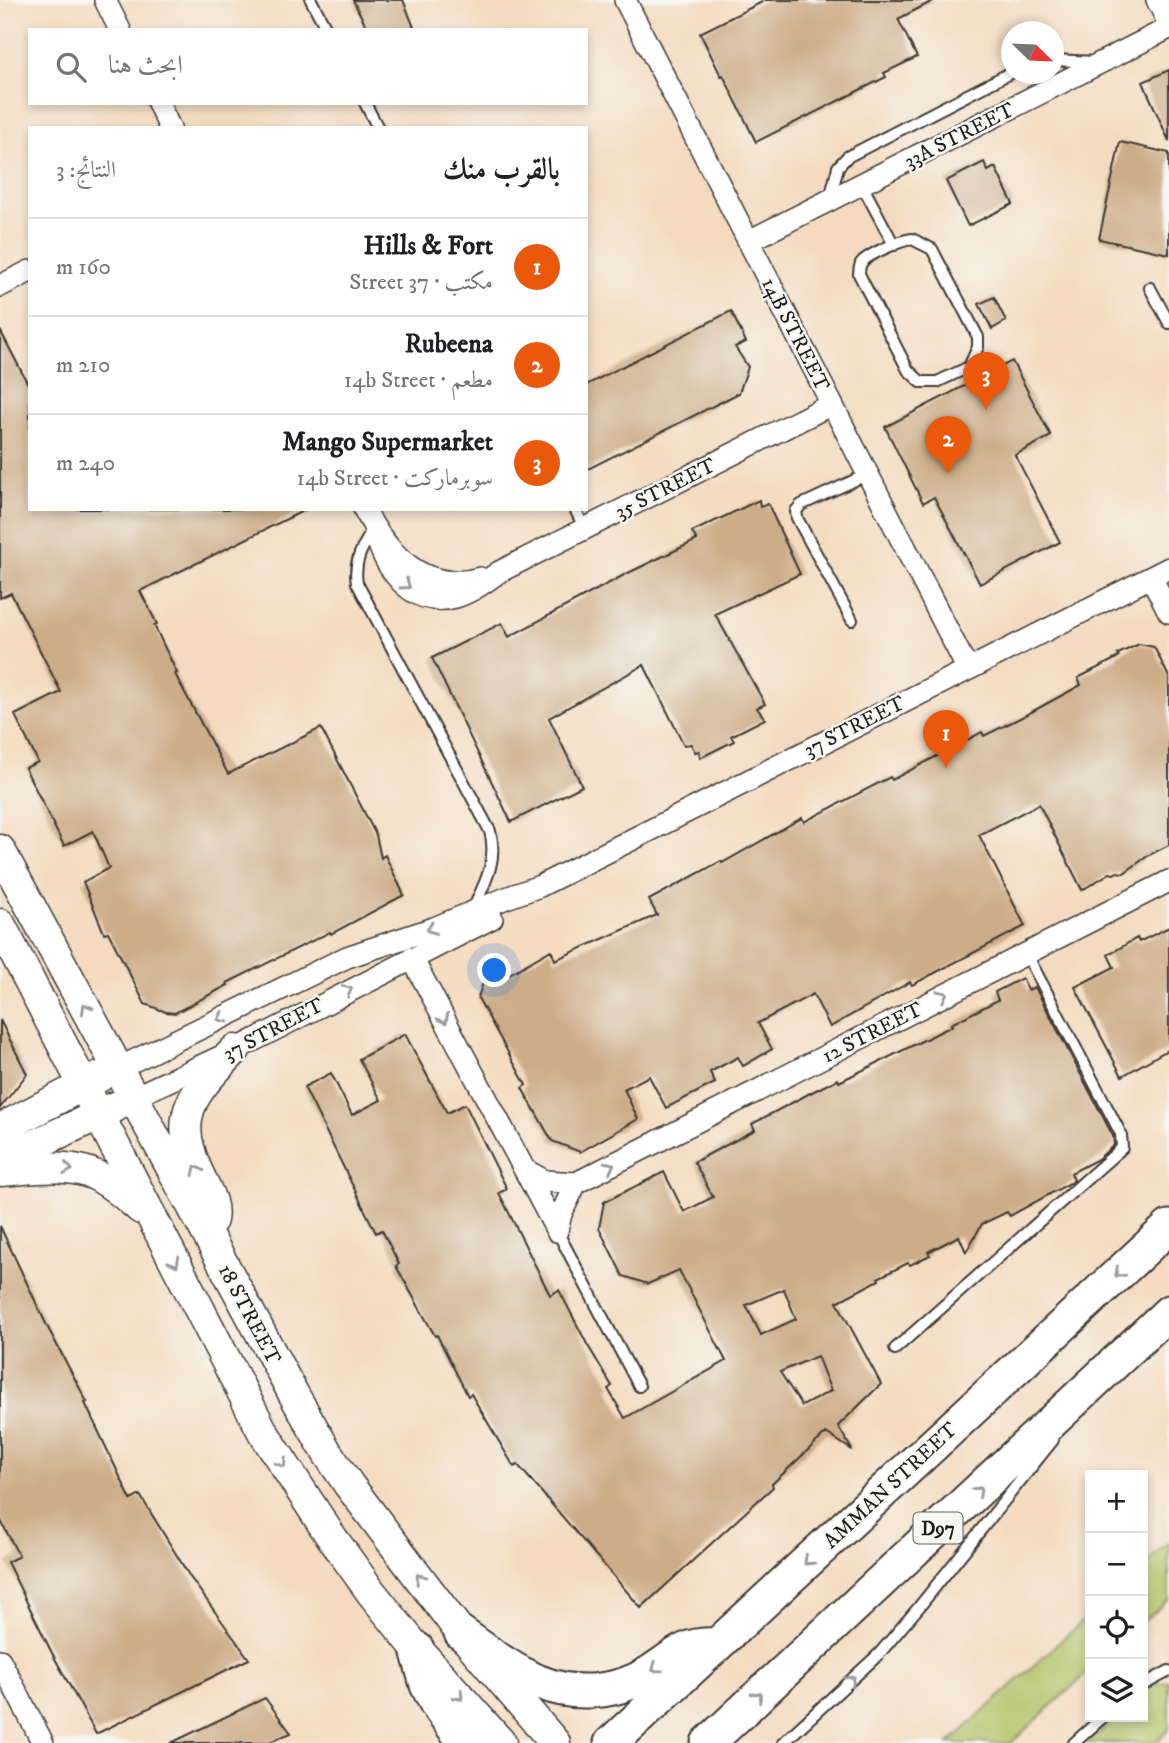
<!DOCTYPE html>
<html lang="ar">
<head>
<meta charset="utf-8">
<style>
	:root { --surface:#fff; --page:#f6f6f6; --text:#202124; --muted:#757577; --line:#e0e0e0; --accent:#ea580c }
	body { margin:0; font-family:"IM FELL DW Pica",Amiri,serif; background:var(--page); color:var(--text); direction:rtl }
	.controls { position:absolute; right:21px; bottom:21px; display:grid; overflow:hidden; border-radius:0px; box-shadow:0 4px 10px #0003 }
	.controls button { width:63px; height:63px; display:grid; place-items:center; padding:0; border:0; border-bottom:2px solid var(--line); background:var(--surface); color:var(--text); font:35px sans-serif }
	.compass { position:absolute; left:1001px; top:21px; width:63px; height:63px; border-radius:50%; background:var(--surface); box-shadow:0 4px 10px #0003; rotate:113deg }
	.you { position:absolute; left:495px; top:971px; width:24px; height:24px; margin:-18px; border:5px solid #fff; border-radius:50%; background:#1a73e8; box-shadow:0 0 0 10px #1a73e833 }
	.badge { display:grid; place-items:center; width:46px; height:46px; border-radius:50%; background:var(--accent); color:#fff; font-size:23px; font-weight:700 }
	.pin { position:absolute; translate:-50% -58px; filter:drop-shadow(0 2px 4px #0008) }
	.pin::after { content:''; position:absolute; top:37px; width:24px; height:21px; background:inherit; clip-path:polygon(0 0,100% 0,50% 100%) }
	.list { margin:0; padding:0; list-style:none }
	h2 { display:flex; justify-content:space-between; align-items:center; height:91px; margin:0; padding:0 28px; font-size:30px }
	h2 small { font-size:23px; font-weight:400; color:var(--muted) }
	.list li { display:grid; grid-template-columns:46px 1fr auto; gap:21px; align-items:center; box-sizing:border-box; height:98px; padding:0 28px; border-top:2px solid var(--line) }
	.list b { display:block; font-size:26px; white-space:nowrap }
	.list p { margin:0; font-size:23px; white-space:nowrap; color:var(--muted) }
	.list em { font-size:23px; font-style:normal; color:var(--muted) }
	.icon { flex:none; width:38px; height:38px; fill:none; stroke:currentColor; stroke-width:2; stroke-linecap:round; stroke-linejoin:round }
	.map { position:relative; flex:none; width:1169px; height:1743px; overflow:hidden; direction:ltr }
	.search { position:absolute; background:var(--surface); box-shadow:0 4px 10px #0003; left:28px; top:28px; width:560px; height:77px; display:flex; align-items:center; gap:18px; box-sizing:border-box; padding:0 24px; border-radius:0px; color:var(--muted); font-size:26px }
	.panel { position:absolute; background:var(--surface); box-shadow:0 4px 10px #0003; left:28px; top:126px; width:560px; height:385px; border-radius:0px; direction:rtl }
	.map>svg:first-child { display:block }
</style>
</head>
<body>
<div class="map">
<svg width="1169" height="1743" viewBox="0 0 1169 1743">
	<rect width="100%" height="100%" fill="#f6f6f2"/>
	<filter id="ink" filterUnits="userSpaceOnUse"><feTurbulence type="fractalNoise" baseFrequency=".0143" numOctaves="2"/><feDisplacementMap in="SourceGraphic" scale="14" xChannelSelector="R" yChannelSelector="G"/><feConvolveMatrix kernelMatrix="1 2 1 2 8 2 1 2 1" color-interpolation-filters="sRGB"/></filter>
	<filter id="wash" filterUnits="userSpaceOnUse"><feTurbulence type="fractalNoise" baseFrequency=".00686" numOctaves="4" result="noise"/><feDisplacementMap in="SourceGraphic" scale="28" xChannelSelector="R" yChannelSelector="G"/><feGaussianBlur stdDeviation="1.57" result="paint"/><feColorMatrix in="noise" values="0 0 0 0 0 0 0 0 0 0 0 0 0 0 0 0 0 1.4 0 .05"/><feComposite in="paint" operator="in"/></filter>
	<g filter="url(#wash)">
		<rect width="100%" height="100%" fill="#f4dbbf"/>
		<!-- green -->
		<path fill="#b2c163" stroke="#676e40" stroke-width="2" d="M1169 1542V1599L1143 1622V1566Z
			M1090 1614V1670L1011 1743H949Z
			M1169 1681V1730L1154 1743H1088L1118 1717H1143V1694L1151 1686Z"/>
		<g id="blocks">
			<!-- building -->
			<path fill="#cdad88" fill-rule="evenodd" d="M353 0H403L415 30H368Z
				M766 0H935L898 19 917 57 884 73 886 77 756 142 723 75 721 76 700 33Z
				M1169 70V141L1143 82Z
				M1120 142 1169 153V254L1099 239Z
				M984 162 988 171 995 167 1013 204 968 226 946 181Z
				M994 297 1006 321 992 329 979 304Z
				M731 311 746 342 735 347 748 367 739 393 586 470V385Z
				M0 330 30 388V509H307L140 591 157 624 154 625 177 673 175 674 228 774 321 728 376 835 381 858 385 855 404 895 331 934 330 932 227 983 228 985 175 1013 166 1012 145 1004 108 932 104 933 83 882 109 868 93 831 64 846 25 768 38 762 15 715 61 692 11 593 0 598Z
				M1012 361 1051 436 1015 455 1060 542 980 584 934 497 923 503 885 427Z
				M759 500 760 507 768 504 800 574 715 614 765 704 757 708 765 719 731 736 734 741 700 758 699 751 695 752 691 744 684 745 644 665 549 718 582 786 511 822 432 658 502 623 509 637 624 575 697 540 692 532Z
				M1139 644 1154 647 1169 677V845L1149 855 1124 873 1117 872 1114 874 1110 873 1082 890 1039 804 979 835 1025 926 912 985 910 982 830 1027 813 994 758 1023 772 1049 743 1066 738 1057 710 1072 715 1083 666 1108 649 1076 624 1089 638 1119 580 1152 552 1141 522 1088 526 1085 478 998 485 976 504 971 506 976 551 950 555 960 657 915 649 900 721 861 722 863 802 818 804 822 890 777 892 780 982 732 984 736 1024 716 1081 685 1078 678 1119 657 1118 654Z
				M1169 927V1049L1122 1076 1075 987 1114 967 1108 955 1137 938 1139 942Z
				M1022 978 1028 990 1035 987 1113 1136 1114 1145 1098 1159 1071 1173 1074 1180 1070 1183 1010 1216 1007 1212 982 1224 966 1252 959 1236 928 1252 930 1255 910 1265 908 1263 878 1278 879 1280 837 1302 881 1384 838 1426 852 1450 826 1433 772 1484 773 1487 641 1608 518 1465 514 1467 471 1394 468 1396 437 1335 435 1336 396 1266 399 1264 382 1230 376 1233 304 1087 331 1073 352 1115 381 1100 359 1059 405 1034 447 1113 465 1104 507 1189 499 1193 550 1295 559 1290 587 1344 612 1386 608 1389 625 1418 726 1361 679 1270 648 1284 623 1276 599 1228 604 1202 664 1172 684 1212 713 1197 694 1162 755 1130 752 1124 812 1092 838 1079 839 1082 952 1026 951 1024 998 1000 995 992ZM784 1289 796 1319 761 1335 746 1305ZM817 1356 831 1391 802 1406 780 1372Z
				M0 1020 27 1074 0 1108Z
				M0 1226 47 1326 87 1402 85 1403 131 1500 140 1495 190 1577 249 1659 96 1734 52 1653 7 1562 19 1556 0 1519Z
				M265 1698 291 1733 267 1743H171Z"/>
		</g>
	</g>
	<g filter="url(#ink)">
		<use href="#blocks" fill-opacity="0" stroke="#3c3934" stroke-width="2"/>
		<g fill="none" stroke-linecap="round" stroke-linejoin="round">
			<!-- lane casing -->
			<g stroke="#3c3934" stroke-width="14">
				<path id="lane" d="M311 0 327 30
					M1054 60 1095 62
					M365 103 378 128
					M862 185 894 245
					M830 199 838 167 847 157 1012 72
					M912 239 932 249 978 337V347L969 367 937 382H921L908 370 859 274C859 269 859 268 861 263 868 254 902 240 912 239Z
					M1150 288 1169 323
					M575 509 585 529
					M374 528C363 546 353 561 357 583L490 831C498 860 485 883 473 909
					M852 620 797 518 796 511 801 505 868 474
					M557 1231 639 1386
					M895 1349 1122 1148 1121 1134 1026 953
					M1143 1685 1169 1671
					M783 1743 879 1654 919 1607 1053 1440
					M1074 1743 1103 1717"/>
			</g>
			<!-- street casing -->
			<g stroke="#3c3934" stroke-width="24">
				<path id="street" d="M105 0 120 30
					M625 0 967 668
					M1157 0 1169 24
					M158 103 170 128
					M749 241 1169 28
					M0 286 30 271
					M364 509C388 555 425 594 480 578
					M374 528C383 566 410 610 456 597 472 592 485 582 499 572L832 404
					M1151 577 1169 612
					M412 958 557 1231
					M119 1068 347 957 434 928 506 898 540 886 1169 568
					M134 1097 235 1050 492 918
					M525 1170 545 1181 576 1183 1169 881
					M557 1231 561 1214 576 1183
					M0 1660 43 1743"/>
			</g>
			<!-- secondary casing -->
			<g stroke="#3c3934" stroke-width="33">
				<path id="secondary" d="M0 850 294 1395 328 1454 349 1485 461 1633 555 1743
					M0 924 263 1432 328 1532 371 1592 417 1649 501 1743
					M0 1129 99 1077
					M0 1161 115 1107
					M0 1171C32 1169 68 1162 97 1176 113 1184 128 1198 141 1209
					M212 1220C215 1205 208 1193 201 1179 171 1117 189 1096 235 1050"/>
			</g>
			<!-- primary casing -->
			<g stroke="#3c3934" stroke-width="37">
				<path id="primary" d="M461 1633C485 1650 512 1671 539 1682 575 1697 617 1693 649 1673 670 1660 685 1643 712 1645
					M417 1649 427 1685 436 1703 465 1743
					M611 1743 1169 1227
					M708 1743 1169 1312"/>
			</g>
			<!-- lane -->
			<use href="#lane" stroke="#fff" stroke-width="10"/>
			<!-- street -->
			<use href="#street" stroke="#fff" stroke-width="21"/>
			<!-- secondary -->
			<use href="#secondary" stroke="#fff" stroke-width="30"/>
			<!-- primary -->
			<use href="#primary" stroke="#fff" stroke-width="33"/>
		</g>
		<!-- one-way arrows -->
		<defs><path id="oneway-chevron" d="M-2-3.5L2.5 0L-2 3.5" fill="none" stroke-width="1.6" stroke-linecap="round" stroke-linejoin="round" transform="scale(1.75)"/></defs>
		<g stroke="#999">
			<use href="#oneway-chevron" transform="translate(406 585) rotate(35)"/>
			<use href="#oneway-chevron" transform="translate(431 929) rotate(159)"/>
			<use href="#oneway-chevron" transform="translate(348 990) rotate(-27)"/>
			<use href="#oneway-chevron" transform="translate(943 995) rotate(-27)"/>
			<use href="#oneway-chevron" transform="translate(86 1008) rotate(-119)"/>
			<use href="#oneway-chevron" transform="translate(222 1018) rotate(154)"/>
			<use href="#oneway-chevron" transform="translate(444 1019) rotate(62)"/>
			<use href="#oneway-chevron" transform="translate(610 1166) rotate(-27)"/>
			<use href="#oneway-chevron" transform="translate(68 1169) rotate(8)"/>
			<use href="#oneway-chevron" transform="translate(197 1170) rotate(-116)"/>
			<use href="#oneway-chevron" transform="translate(175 1262) rotate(62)"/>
			<use href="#oneway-chevron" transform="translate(1119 1273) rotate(137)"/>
			<use href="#oneway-chevron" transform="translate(282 1463) rotate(58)"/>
			<use href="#oneway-chevron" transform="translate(978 1491) rotate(-43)"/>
			<use href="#oneway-chevron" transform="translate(808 1561) rotate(137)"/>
			<use href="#oneway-chevron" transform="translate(420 1578) rotate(-127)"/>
			<use href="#oneway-chevron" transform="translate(656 1668) rotate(144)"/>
			<use href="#oneway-chevron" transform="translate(851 1680) rotate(-43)"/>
			<use href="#oneway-chevron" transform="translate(459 1696) rotate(48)"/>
			<use href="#oneway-chevron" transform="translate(758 1696) rotate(-43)"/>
		</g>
	</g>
	<g text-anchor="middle" stroke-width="5" stroke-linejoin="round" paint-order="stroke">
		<!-- shield labels -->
		<rect fill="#f6f6f2" stroke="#5d5d5c" stroke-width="2" x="913.5" y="1512.5" width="49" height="31" rx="5"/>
		<g font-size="19" font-weight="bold" fill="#1c1c1c">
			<text x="938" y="1535">D97</text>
		</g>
		<!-- street labels -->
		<g font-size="21" fill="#1c1c1c" stroke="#f6f6f2">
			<text transform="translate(959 135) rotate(-27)" y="7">33A STREET</text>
			<text transform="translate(796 334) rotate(63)" y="7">14B STREET</text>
			<text transform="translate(665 488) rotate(-27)" y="7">35 STREET</text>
			<text transform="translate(854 726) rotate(-27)" y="7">37 STREET</text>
			<text transform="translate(273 1029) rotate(-28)" y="7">37 STREET</text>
			<text transform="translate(872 1032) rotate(-27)" y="7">12 STREET</text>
			<text transform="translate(250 1314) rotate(62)" y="7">18 STREET</text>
			<text transform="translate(890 1485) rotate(-43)" y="7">AMMAN STREET</text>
		</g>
	</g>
</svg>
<div class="controls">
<button>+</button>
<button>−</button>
<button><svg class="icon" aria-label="locate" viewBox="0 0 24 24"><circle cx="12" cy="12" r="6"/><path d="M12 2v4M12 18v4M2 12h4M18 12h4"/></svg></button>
<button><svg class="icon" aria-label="layers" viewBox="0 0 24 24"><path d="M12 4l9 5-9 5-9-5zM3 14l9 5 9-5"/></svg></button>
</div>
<svg class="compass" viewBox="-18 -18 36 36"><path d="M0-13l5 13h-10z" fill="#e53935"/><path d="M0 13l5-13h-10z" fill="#757577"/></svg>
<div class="you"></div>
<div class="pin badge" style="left:946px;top:768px">1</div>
<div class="pin badge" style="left:948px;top:474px">2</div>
<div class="pin badge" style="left:986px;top:410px">3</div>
<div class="search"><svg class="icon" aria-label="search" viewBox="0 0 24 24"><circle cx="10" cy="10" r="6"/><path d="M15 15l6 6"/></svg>ابحث هنا</div>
<section class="panel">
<h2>بالقرب منك<small>النتائج: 3</small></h2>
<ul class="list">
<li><span class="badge">1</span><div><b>Hills &amp; Fort</b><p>مكتب · 37 Street</p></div><em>160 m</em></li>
<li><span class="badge">2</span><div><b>Rubeena</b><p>مطعم · 14b Street</p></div><em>210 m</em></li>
<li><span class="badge">3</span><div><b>Mango Supermarket</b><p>سوبرماركت · 14b Street</p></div><em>240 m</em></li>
</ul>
</section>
</div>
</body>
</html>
